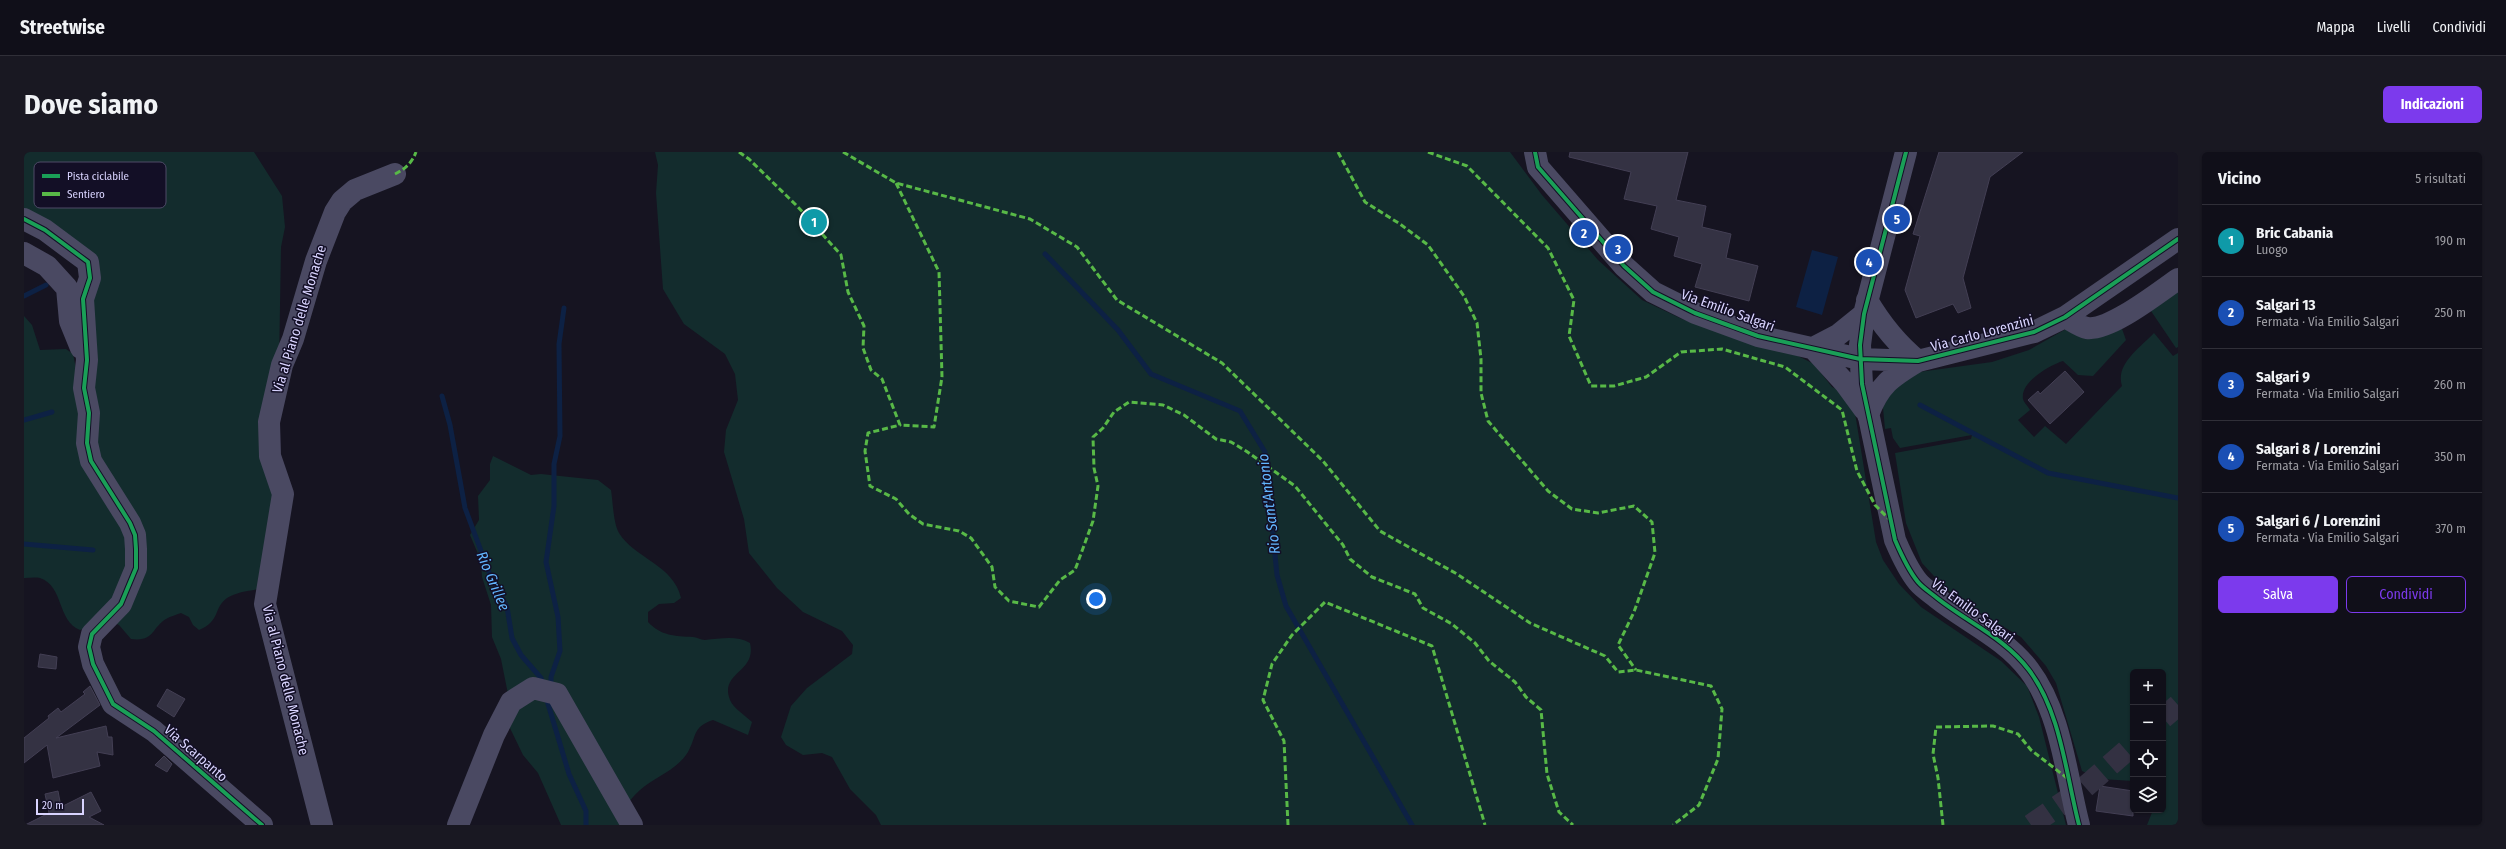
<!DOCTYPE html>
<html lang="it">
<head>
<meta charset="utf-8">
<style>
	:root { --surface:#100f19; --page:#191822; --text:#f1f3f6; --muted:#9c9ca2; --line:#302f38; --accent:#7c3aed }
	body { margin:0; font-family:"Fira Sans Condensed",sans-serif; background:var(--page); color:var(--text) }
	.controls { position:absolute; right:12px; bottom:12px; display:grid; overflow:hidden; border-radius:6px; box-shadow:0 1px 3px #0004 }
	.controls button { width:36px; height:36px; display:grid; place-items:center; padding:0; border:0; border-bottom:1px solid var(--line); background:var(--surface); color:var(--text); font:20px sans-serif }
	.scale { position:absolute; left:12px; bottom:10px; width:48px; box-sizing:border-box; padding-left:4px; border:2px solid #d9d4ff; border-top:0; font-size:11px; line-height:14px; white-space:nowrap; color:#d9d4ff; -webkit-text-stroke:3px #130f26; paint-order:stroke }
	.you { position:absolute; left:1072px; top:447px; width:14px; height:14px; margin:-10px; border:3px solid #fff; border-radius:50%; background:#1a73e8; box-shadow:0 0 0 6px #1a73e833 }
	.badge { display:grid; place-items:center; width:26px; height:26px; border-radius:50%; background:var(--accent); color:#fff; font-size:13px; font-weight:700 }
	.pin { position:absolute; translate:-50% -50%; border:2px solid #fff; box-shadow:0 1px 4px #0006 }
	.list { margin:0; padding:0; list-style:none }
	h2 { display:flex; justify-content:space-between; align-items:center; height:52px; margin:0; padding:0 16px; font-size:17px }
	h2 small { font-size:13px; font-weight:400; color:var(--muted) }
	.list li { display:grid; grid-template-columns:26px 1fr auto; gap:12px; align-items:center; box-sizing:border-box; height:72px; padding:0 16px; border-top:1px solid var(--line) }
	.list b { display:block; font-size:15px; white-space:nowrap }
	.list p { margin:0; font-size:13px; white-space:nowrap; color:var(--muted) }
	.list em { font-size:13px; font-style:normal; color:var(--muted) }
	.actions { display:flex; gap:8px; padding:12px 16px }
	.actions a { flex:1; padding:9px 0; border:1px solid var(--accent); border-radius:6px; text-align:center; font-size:14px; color:var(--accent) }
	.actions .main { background:var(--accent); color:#fff }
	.icon { flex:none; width:22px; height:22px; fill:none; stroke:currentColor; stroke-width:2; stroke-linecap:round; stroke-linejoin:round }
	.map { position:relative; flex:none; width:2154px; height:673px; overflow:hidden; border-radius:6px }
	header { display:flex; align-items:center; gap:24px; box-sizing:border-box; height:56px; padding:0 20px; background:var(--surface); border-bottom:1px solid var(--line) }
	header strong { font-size:19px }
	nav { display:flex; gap:22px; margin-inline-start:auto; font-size:14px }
	.intro { display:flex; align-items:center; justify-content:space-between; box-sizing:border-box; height:96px; padding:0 24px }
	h1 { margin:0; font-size:28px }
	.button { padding:10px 18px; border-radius:6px; background:var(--accent); color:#fff; font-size:14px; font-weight:700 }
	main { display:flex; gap:24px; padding:0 24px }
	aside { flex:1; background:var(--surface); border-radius:6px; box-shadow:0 1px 3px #0004 }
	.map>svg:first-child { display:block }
</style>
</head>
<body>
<header>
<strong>Streetwise</strong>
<nav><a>Mappa</a><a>Livelli</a><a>Condividi</a></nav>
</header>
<div class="intro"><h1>Dove siamo</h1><a class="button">Indicazioni</a></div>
<main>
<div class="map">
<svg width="2154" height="673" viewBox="0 0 2154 673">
	<rect width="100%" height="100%" fill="#161421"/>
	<!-- green -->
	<path fill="#132c2d" d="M0 0H230L258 44 261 75 257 95 253 332 234 437C224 439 212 440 203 446 189 456 197 469 175 478L169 473 165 465 157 461C152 463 147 464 142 467 127 476 131 490 107 487L95 473 88 470 118 414 73 305 68 236V164L73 120 0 59Z
		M631 0H1486L1518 43 1574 108 1618 148 1658 167 1720 189 1766 200 1790 212 1808 235 1819 240 1831 261 1852 390 1859 408 1875 432 1897 455 1977 509 2003 534 2015 565 2042 673H857L852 663 826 637 808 605 798 601 779 603 762 593 757 585 767 554 783 536 828 502 829 493 818 479 779 460 753 436 725 401 720 367 700 300 702 278 714 248 711 222 701 202 660 172 639 137 632 41 634 13Z
		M2154 140V195L2152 196 2127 159Z
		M0 164 8 173 16 198 42 197 49 202 61 261 103 390 104 416 95 439 64 475 56 478C33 469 40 434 16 426 11 425 5 426 0 426Z
		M2097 174 2102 188 2069 224 2054 223 2039 209C2026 213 1996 230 1999 247 2000 251 2004 254 2006 258L1994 268 2010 285 2021 274 2042 292 2098 234C2091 212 2116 196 2130 181L2149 204 2154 201V673H2123L2129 658H2139V520H2109V629L2077 627 2058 619 2032 531 2022 514 1997 485 1951 458 1921 436 1898 411 1882 371 1871 301 1947 287 1948 283 1876 296 1869 286 1867 276 1861 277 1859 256 1868 236 1895 220 1968 210 2005 198 2042 177Z
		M469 304 507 323 517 322 574 328 587 338C589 350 589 370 595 381 610 406 650 413 657 446L650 451 635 452 624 460V470C637 484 651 484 669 485 673 485 676 488 681 488 696 487 712 483 726 491 733 521 695 520 706 548 709 556 722 564 728 570L724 583 689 568C668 575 673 584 664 600 653 618 631 625 616 638 610 643 606 649 601 654L534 536 484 542 477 507 468 485 467 453 458 425 457 409 446 383 455 368 454 344 466 328V312Z
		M508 542 526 551 599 673H537L514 621 499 603 482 568Z"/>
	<!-- water -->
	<path fill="#0d2144" d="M1788 98 1814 105 1798 163 1772 155Z"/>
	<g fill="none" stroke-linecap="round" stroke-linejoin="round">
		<!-- stream -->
		<path stroke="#0d2144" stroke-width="5" d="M1021 102 1094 178 1127 222 1216 259 1241 300 1253 423 1262 454 1388 673
			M0 144 22 133
			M418 244 426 273 441 356 466 423 483 455 488 486 497 503 517 526 519 533
			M1896 253 2024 321 2154 346
			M0 268 28 260
			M0 392 69 398
			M527 536V525L536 499 534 465 522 410 530 354V312L536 284 535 192 540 156
			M522 545 545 622 562 659V673"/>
	</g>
	<!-- building -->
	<path fill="#343243" stroke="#433f54" d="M1546 0H1664L1652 48 1682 54 1678 75 1707 82 1702 106 1734 114 1725 149 1671 135 1678 112 1650 104 1655 85 1627 77 1633 54 1600 47 1607 20 1545 5Z
		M1915 0H1999L1966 25 1939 126 1947 156 1934 161 1929 152 1892 166 1881 138 1896 84 1889 82Z
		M2041 219 2060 240 2026 272 2004 248 2014 239 2016 242Z
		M16 502 33 505 32 517 14 515Z
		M66 534 76 553 32 586 82 574 84 585H88L89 603 73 600 76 614 29 626 23 593 0 611V586L25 566 24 564 34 556 37 560 61 542 59 540Z
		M143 537 161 547 150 565 133 554Z
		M140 604 148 612 143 620 131 613Z
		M2076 634 2109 639V664L2072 659Z
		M34 639 37 655 67 640 77 659 65 665 80 673H1L25 661 21 642Z"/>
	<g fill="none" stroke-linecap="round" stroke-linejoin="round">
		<!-- highway-tunnel -->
		<path stroke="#333142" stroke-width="22" stroke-dasharray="22 11" stroke-linecap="butt" d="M2139 566 2154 553
			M2007 673 2060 636 2109 593"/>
		<!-- minor -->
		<path stroke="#4a4962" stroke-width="22" d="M1511 0 1514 15 1600 114 1629 140 1671 161 1734 184 1836 207 1894 209 2010 180 2041 165 2154 87
			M1882 0 1840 162 1836 193 1838 232 1871 388C1877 402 1884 418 1894 430 1899 436 1907 441 1913 446 1943 470 1981 486 2005 518 2037 560 2042 623 2055 673
			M0 67 21 78 64 110 66 126 59 147 63 208 60 236 65 261 63 291 67 309 106 371 111 383 112 397V416L97 452 68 482 65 495 69 512 89 552 130 579 238 673
			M0 101 23 114 43 136 46 169 57 196
			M1843 148C1857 172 1872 191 1894 209
			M2041 165C2047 168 2056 175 2063 176 2086 179 2135 140 2154 127
			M1789 196 1821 231 1840 257
			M1789 196 1814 183 1840 162
			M1844 263C1855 233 1867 225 1894 209
			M298 673 241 452 259 342 246 304 245 270 258 213 269 187 292 109 311 60 318 49 331 38 371 22
			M434 673 470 583 487 550 509 536 533 542 608 673"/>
		<!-- quiet -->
		<path stroke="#58b947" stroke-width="3" stroke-dasharray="6 3" stroke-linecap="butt" d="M715 0 725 7 774 55 817 103 824 140 840 174 839 196 847 218 858 227 876 273 844 281 841 299 846 334 872 347 885 362 899 372 935 379 947 386 968 415 971 435 985 449 1015 455 1036 428 1051 418 1069 369 1074 334 1070 316 1069 285 1079 276 1090 260 1105 250 1139 253 1160 263 1192 287 1207 290 1222 299 1271 334 1319 393 1326 407 1348 425 1391 442 1399 456 1428 472 1451 491 1465 509 1491 530 1502 545 1517 558 1523 622 1535 660 1549 673
			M819 0 872 31 1006 67 1053 95 1093 148 1198 211 1299 309 1356 379 1433 422 1506 471 1581 504 1594 520 1612 518 1687 534 1698 557 1694 607 1675 653 1649 673
			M1314 0 1341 50 1376 72 1404 93 1440 144 1453 171 1457 207V241L1464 269 1524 339 1548 357 1574 361 1610 354 1628 370 1631 401 1610 460 1594 493 1612 518
			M1404 0 1443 14 1524 96 1550 148 1545 184 1567 234H1590L1622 225 1657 200 1698 197 1761 215 1818 258 1833 319 1851 353 1865 367
			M371 22C381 17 388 11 392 0
			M872 31 915 120 918 225 910 275 876 273
			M1264 673 1260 589 1239 548 1248 512 1268 483 1301 450 1408 494 1461 673
			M1919 673 1914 626 1909 602 1912 575 1969 574 1994 582 2007 598 2043 626"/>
		<!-- cycleway casing -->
		<g stroke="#130f26" stroke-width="6">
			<path id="cycleway" d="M1511 0 1514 15 1600 114 1629 140 1671 161 1734 184 1836 207 1894 209 2010 180 2041 165 2154 87
				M1882 0 1840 162 1836 193 1838 232 1871 388C1877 402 1884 418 1894 430 1899 436 1907 441 1913 446 1943 470 1981 486 2005 518 2037 560 2042 623 2055 673
				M0 67 21 78 64 110 66 126 59 147 63 208 60 236 65 261 63 291 67 309 106 371 111 383 112 397V416L97 452 68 482 65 495 69 512 89 552 130 579 238 673"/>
		</g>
		<!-- cycleway -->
		<use href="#cycleway" stroke="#1a9f57" stroke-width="4"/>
	</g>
	<g text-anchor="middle" stroke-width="3" stroke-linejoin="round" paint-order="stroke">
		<!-- street labels -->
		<g font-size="14" fill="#d9d4ff" stroke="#130f26">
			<text transform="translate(1704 158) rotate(20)" y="5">Via Emilio Salgari</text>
			<text transform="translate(275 167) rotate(-73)" y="5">Via al Piano delle Monache</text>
			<text transform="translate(1958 181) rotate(-15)" y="5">Via Carlo Lorenzini</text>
			<text transform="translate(1949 458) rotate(36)" y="5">Via Emilio Salgari</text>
			<text transform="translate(262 528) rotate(76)" y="5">Via al Piano delle Monache</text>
			<text transform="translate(172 601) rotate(41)" y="5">Via Scarpanto</text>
		</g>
		<!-- water labels -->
		<g font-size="15" font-style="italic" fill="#62b6ff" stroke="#130f26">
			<text transform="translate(1245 352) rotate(-97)" y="5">Rio Sant'Antonio</text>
			<text transform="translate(469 429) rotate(67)" y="5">Rio Grillee</text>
		</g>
	</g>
	<!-- legend -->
	<rect x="10" y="10" width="132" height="46" rx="6" fill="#130f26" stroke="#4e4a67" stroke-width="1"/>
	<rect x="18" y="22" width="18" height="4" fill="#1a9f57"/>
	<rect x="18" y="40" width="18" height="4" fill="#58b947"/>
	<g font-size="11" fill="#d9d4ff">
		<text x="43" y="28">Pista ciclabile</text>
		<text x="43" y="46">Sentiero</text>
	</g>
</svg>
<div class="controls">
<button>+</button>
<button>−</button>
<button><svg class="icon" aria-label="locate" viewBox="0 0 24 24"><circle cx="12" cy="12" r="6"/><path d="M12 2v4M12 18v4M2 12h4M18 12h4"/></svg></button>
<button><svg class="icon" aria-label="layers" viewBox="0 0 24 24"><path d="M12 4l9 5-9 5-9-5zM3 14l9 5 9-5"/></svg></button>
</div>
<div class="scale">20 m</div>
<div class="you"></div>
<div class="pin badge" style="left:790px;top:70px;background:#0f9aa8">1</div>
<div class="pin badge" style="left:1560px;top:81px;background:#1a4fb4">2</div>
<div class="pin badge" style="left:1594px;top:97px;background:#1a4fb4">3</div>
<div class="pin badge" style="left:1845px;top:110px;background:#1a4fb4">4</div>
<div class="pin badge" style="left:1873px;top:67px;background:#1a4fb4">5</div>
</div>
<aside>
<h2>Vicino<small>5 risultati</small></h2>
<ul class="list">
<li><span class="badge" style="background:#0f9aa8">1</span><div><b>Bric Cabania</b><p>Luogo</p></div><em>190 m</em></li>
<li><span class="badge" style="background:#1a4fb4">2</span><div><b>Salgari 13</b><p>Fermata · Via Emilio Salgari</p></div><em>250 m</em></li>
<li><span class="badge" style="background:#1a4fb4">3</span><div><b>Salgari 9</b><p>Fermata · Via Emilio Salgari</p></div><em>260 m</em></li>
<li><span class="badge" style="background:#1a4fb4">4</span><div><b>Salgari 8 / Lorenzini</b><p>Fermata · Via Emilio Salgari</p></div><em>350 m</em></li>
<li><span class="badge" style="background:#1a4fb4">5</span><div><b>Salgari 6 / Lorenzini</b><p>Fermata · Via Emilio Salgari</p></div><em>370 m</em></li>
</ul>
<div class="actions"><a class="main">Salva</a><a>Condividi</a></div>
</aside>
</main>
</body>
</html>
